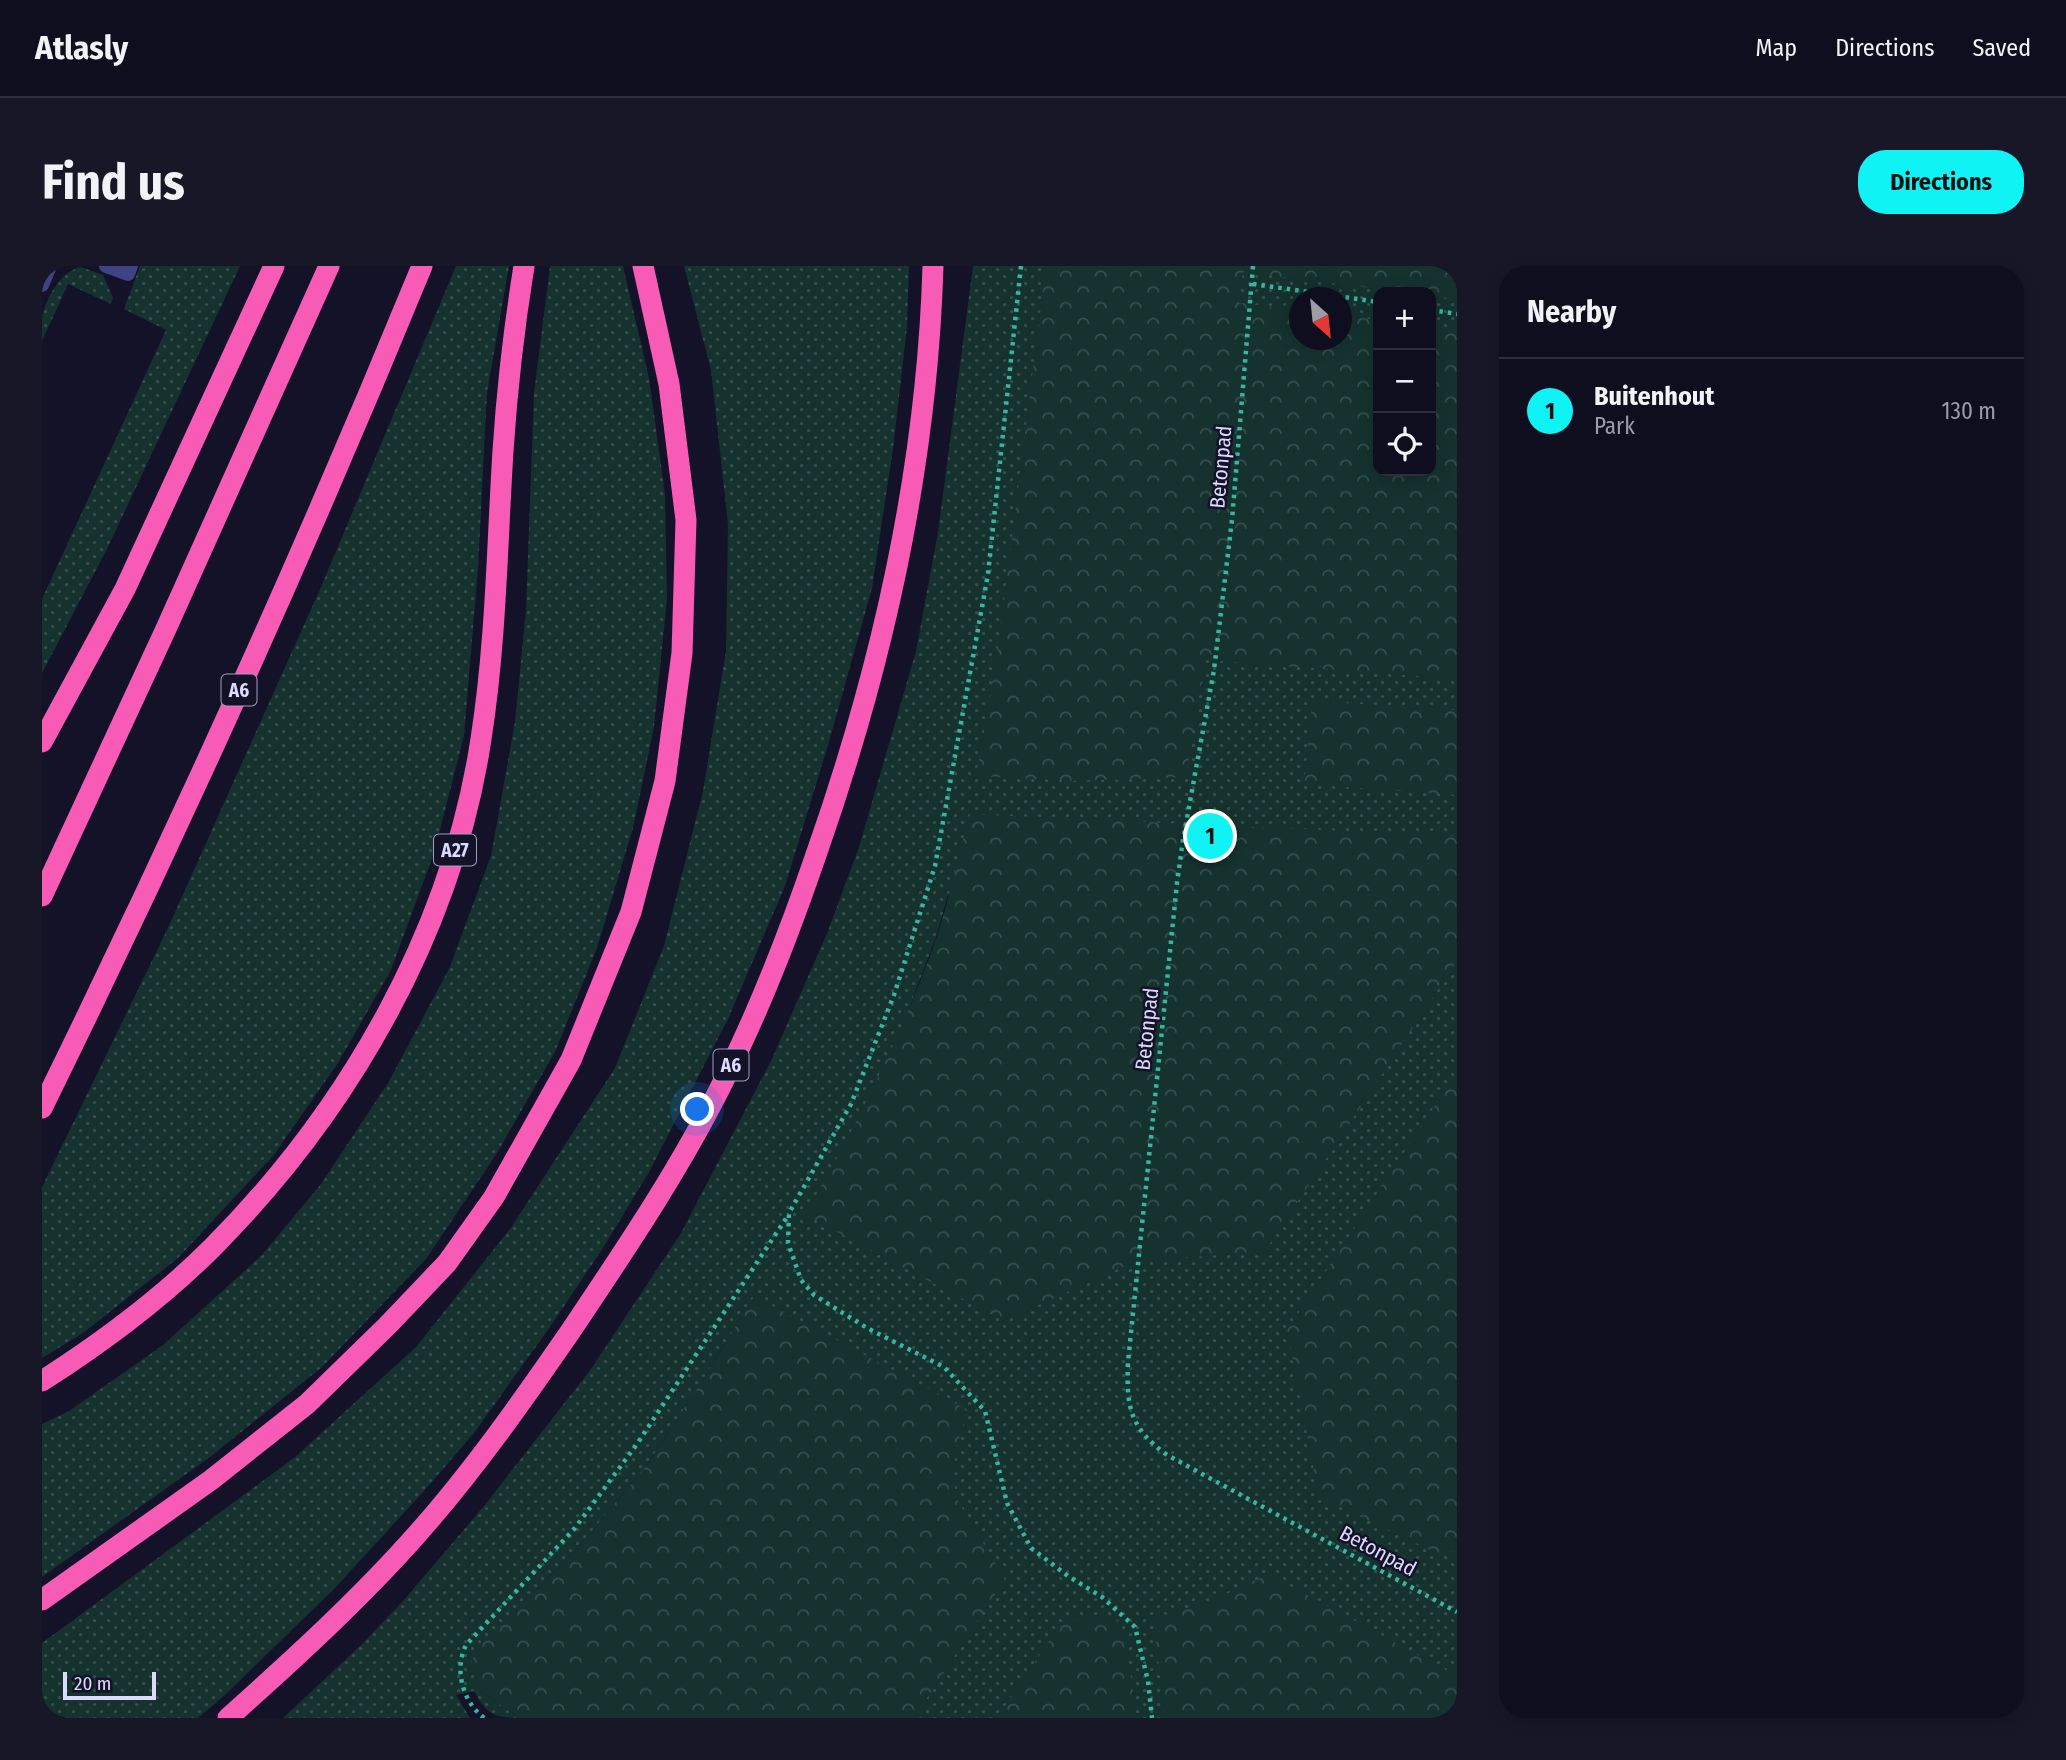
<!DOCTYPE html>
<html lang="en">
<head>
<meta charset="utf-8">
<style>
	:root { --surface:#0e0e1f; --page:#171728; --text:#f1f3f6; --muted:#9b9ca4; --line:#2e2e3d; --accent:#10f3f5 }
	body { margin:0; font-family:"Fira Sans Condensed",sans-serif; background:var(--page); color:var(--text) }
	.controls { position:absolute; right:21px; top:21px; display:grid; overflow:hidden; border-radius:14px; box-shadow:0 4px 18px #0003 }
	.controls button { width:63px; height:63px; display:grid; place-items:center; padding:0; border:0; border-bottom:2px solid var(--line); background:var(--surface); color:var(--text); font:35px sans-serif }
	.compass { position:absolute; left:1247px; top:21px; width:63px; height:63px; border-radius:50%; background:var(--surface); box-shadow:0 4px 18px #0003; rotate:153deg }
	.scale { position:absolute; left:21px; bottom:18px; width:93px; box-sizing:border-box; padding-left:7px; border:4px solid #dcdbfd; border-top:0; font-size:19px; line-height:24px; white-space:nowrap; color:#dcdbfd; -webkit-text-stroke:5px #131229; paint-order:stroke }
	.you { position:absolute; left:656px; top:844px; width:24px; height:24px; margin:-18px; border:5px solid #fff; border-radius:50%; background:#1a73e8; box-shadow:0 0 0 10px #1a73e833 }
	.badge { display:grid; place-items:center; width:46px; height:46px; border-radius:50%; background:var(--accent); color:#111; font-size:23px; font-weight:700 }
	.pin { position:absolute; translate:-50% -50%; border:4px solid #fff; box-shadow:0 2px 7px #0006 }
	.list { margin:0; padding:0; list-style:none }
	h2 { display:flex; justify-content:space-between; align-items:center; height:91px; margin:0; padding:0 28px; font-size:30px }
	h2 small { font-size:23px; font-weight:400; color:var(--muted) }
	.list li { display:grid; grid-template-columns:46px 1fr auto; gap:21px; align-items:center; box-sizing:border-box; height:105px; padding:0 28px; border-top:2px solid var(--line) }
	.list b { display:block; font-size:26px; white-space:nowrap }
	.list p { margin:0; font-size:23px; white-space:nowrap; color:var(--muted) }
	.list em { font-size:23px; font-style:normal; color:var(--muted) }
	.icon { flex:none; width:38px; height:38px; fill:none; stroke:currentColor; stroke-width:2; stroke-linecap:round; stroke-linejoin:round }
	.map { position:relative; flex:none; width:1415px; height:1452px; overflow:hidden; border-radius:28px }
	header { display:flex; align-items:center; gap:42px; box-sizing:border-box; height:98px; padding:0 35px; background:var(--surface); border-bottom:2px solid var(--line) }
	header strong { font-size:33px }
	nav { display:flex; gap:38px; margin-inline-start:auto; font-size:24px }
	.intro { display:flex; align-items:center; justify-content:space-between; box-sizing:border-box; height:168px; padding:0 42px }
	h1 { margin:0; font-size:49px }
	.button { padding:18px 32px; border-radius:28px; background:var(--accent); color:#111; font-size:24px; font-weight:700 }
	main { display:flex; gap:42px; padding:0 42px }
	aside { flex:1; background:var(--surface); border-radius:28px; box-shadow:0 4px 18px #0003 }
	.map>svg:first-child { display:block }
</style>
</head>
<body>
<header>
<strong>Atlasly</strong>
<nav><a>Map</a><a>Directions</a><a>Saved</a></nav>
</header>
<div class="intro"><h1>Find us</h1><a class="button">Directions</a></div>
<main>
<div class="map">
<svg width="1415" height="1452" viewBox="0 0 1415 1452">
	<defs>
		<pattern id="grass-dots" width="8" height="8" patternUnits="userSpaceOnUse" patternTransform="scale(1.75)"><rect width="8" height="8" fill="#15322f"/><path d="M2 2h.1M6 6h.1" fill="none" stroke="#364f4e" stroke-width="1.8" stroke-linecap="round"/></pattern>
		<pattern id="forest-crowns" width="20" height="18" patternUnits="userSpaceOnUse" patternTransform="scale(1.75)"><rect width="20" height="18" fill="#15322f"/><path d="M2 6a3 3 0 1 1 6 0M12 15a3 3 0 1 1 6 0" fill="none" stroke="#364f4e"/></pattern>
	</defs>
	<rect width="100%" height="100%" fill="#131229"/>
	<!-- grass -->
	<path fill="url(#grass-dots)" fill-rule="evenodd" d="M98 0H198L65 283 0 407V333L124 64 82 43Z
		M414 0H467L445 127 436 303 422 470 392 587 349 704 296 797 231 890 136 992 41 1067 0 1092V921L125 664 279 321Z
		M508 0H581L607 112 623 228 625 333 612 461 591 562 555 682 513 786 455 887 384 993 280 1101 168 1191 0 1311V1158L27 1145 121 1079 219 990 279 918 346 817 407 703 449 590 473 456 484 344 492 127Z
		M642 0H867L865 61 851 183 830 322 787 476 743 620 686 753 607 906 561 982 508 1061 432 1167 382 1225 292 1323 183 1429 156 1452H0V1377L252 1192 374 1081 468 963 573 802 622 680 661 525 684 385 686 258 669 104Z
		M931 0H1415V1452H489L596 1226 712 1030 661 1114 605 1199 544 1272 493 1326 437 1424 477 1452C452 1452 444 1448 432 1425L414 1429 428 1452H241L319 1379 361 1335 442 1240 549 1103 639 967 730 793 786 665 817 581 874 385 896 266ZM1336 26H1389V205H1336ZM1258 32H1300V74H1258ZM908 622 881 746 764 948 807 872 857 769 894 671Z
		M39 1 61 9 71 32 69 38 26 18 0 75C0 67 0 59 0 52 3 33 20 4 39 1Z"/>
	<!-- forest -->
	<path fill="url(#forest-crowns)" d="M1004 0H1415V33L1389 30V26H1361L1201 6 1197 37 1257 44 1258 74H1300V49L1336 54V205H1389V60L1415 63V413L1163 394 1144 511 1030 515 934 510 956 382Z
		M1270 435 1415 444V529L1262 518Z
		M928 548 1415 570V695L1223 985 1091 996 962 1055 763 949C814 860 860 769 894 673 908 632 916 589 928 548Z
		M1415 806V1285L1397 1288 1277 1231 1245 1064Z
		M712 1030 926 1144 913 1185V1230L963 1313 872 1452H477L437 1424 428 1400 435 1383 493 1326 544 1272 605 1199 661 1114Z
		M1226 1308 1415 1410V1452H1123L1111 1352 1166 1337Z
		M1073 1351 1083 1371 1095 1452H955L1021 1354Z"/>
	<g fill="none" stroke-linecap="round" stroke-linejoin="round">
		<!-- path -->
		<path stroke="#36b6a3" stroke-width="4.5" stroke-dasharray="3.5 5" stroke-linecap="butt" d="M979 0 946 308 893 600 852 729 809 838 747 947 746 977 759 1014 772 1029 825 1062 902 1101 943 1145 965 1237 989 1282 1026 1310 1060 1331 1093 1361 1106 1415 1110 1452
			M1211 0 1190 254 1172 404 1141 574 1135 617 1086 1096C1084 1141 1088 1162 1125 1189L1415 1346
			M1211 18 1336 36
			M1389 44 1415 48
			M442 1452C420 1435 412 1403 424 1379L533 1262 595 1178 747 948"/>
		<!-- lane -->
		<path stroke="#3f4385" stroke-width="14" d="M64 0 86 8 89 0
			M0 19 8 0"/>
		<!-- highway -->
		<path stroke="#f85bb5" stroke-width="21" d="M0 476 83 323 232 0
			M0 630 123 365 287 0
			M0 842C136 566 263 285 380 0
			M0 1115C61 1076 120 1032 171 981 307 844 410 665 439 473 454 377 455 281 461 185 465 123 472 62 482 0
			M0 1334 169 1214 265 1138 346 1059 405 997 452 931 529 794 589 646 623 515 640 387 644 254 627 118 601 0
			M186 1452C252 1393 319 1332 377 1266 432 1204 481 1134 528 1066 583 984 640 900 684 810 720 738 749 662 775 586 841 398 885 201 891 0"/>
	</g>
	<g text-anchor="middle" stroke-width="5" stroke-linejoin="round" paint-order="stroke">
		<!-- shield labels -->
		<g fill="#131229" stroke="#a09fbd" stroke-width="2">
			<rect x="179.5" y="408.5" width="35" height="31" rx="5"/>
			<rect x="392" y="568.5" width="42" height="31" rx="5"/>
			<rect x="671.5" y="783.5" width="35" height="31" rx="5"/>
		</g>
		<g font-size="19" font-weight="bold" fill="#dcdbfd">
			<text x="197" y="431">A6</text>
			<text x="413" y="591">A27</text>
			<text x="689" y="806">A6</text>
		</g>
		<!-- street labels -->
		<g font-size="21" fill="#dcdbfd" stroke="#131229">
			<text transform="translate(1179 201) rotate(-85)" y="7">Betonpad</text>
			<text transform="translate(1105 763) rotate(-84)" y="7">Betonpad</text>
			<text transform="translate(1336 1285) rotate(28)" y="7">Betonpad</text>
		</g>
	</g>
</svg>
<div class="controls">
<button>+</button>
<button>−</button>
<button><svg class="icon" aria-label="locate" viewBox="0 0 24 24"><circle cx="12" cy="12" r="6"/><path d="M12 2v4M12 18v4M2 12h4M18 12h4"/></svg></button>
</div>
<svg class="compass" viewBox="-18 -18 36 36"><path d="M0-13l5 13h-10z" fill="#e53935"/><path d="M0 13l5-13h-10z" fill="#9b9ca4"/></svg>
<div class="scale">20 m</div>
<div class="you"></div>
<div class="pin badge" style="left:1168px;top:570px">1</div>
</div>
<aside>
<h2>Nearby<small></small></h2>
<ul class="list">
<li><span class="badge">1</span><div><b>Buitenhout</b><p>Park</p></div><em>130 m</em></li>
</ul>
</aside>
</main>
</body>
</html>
